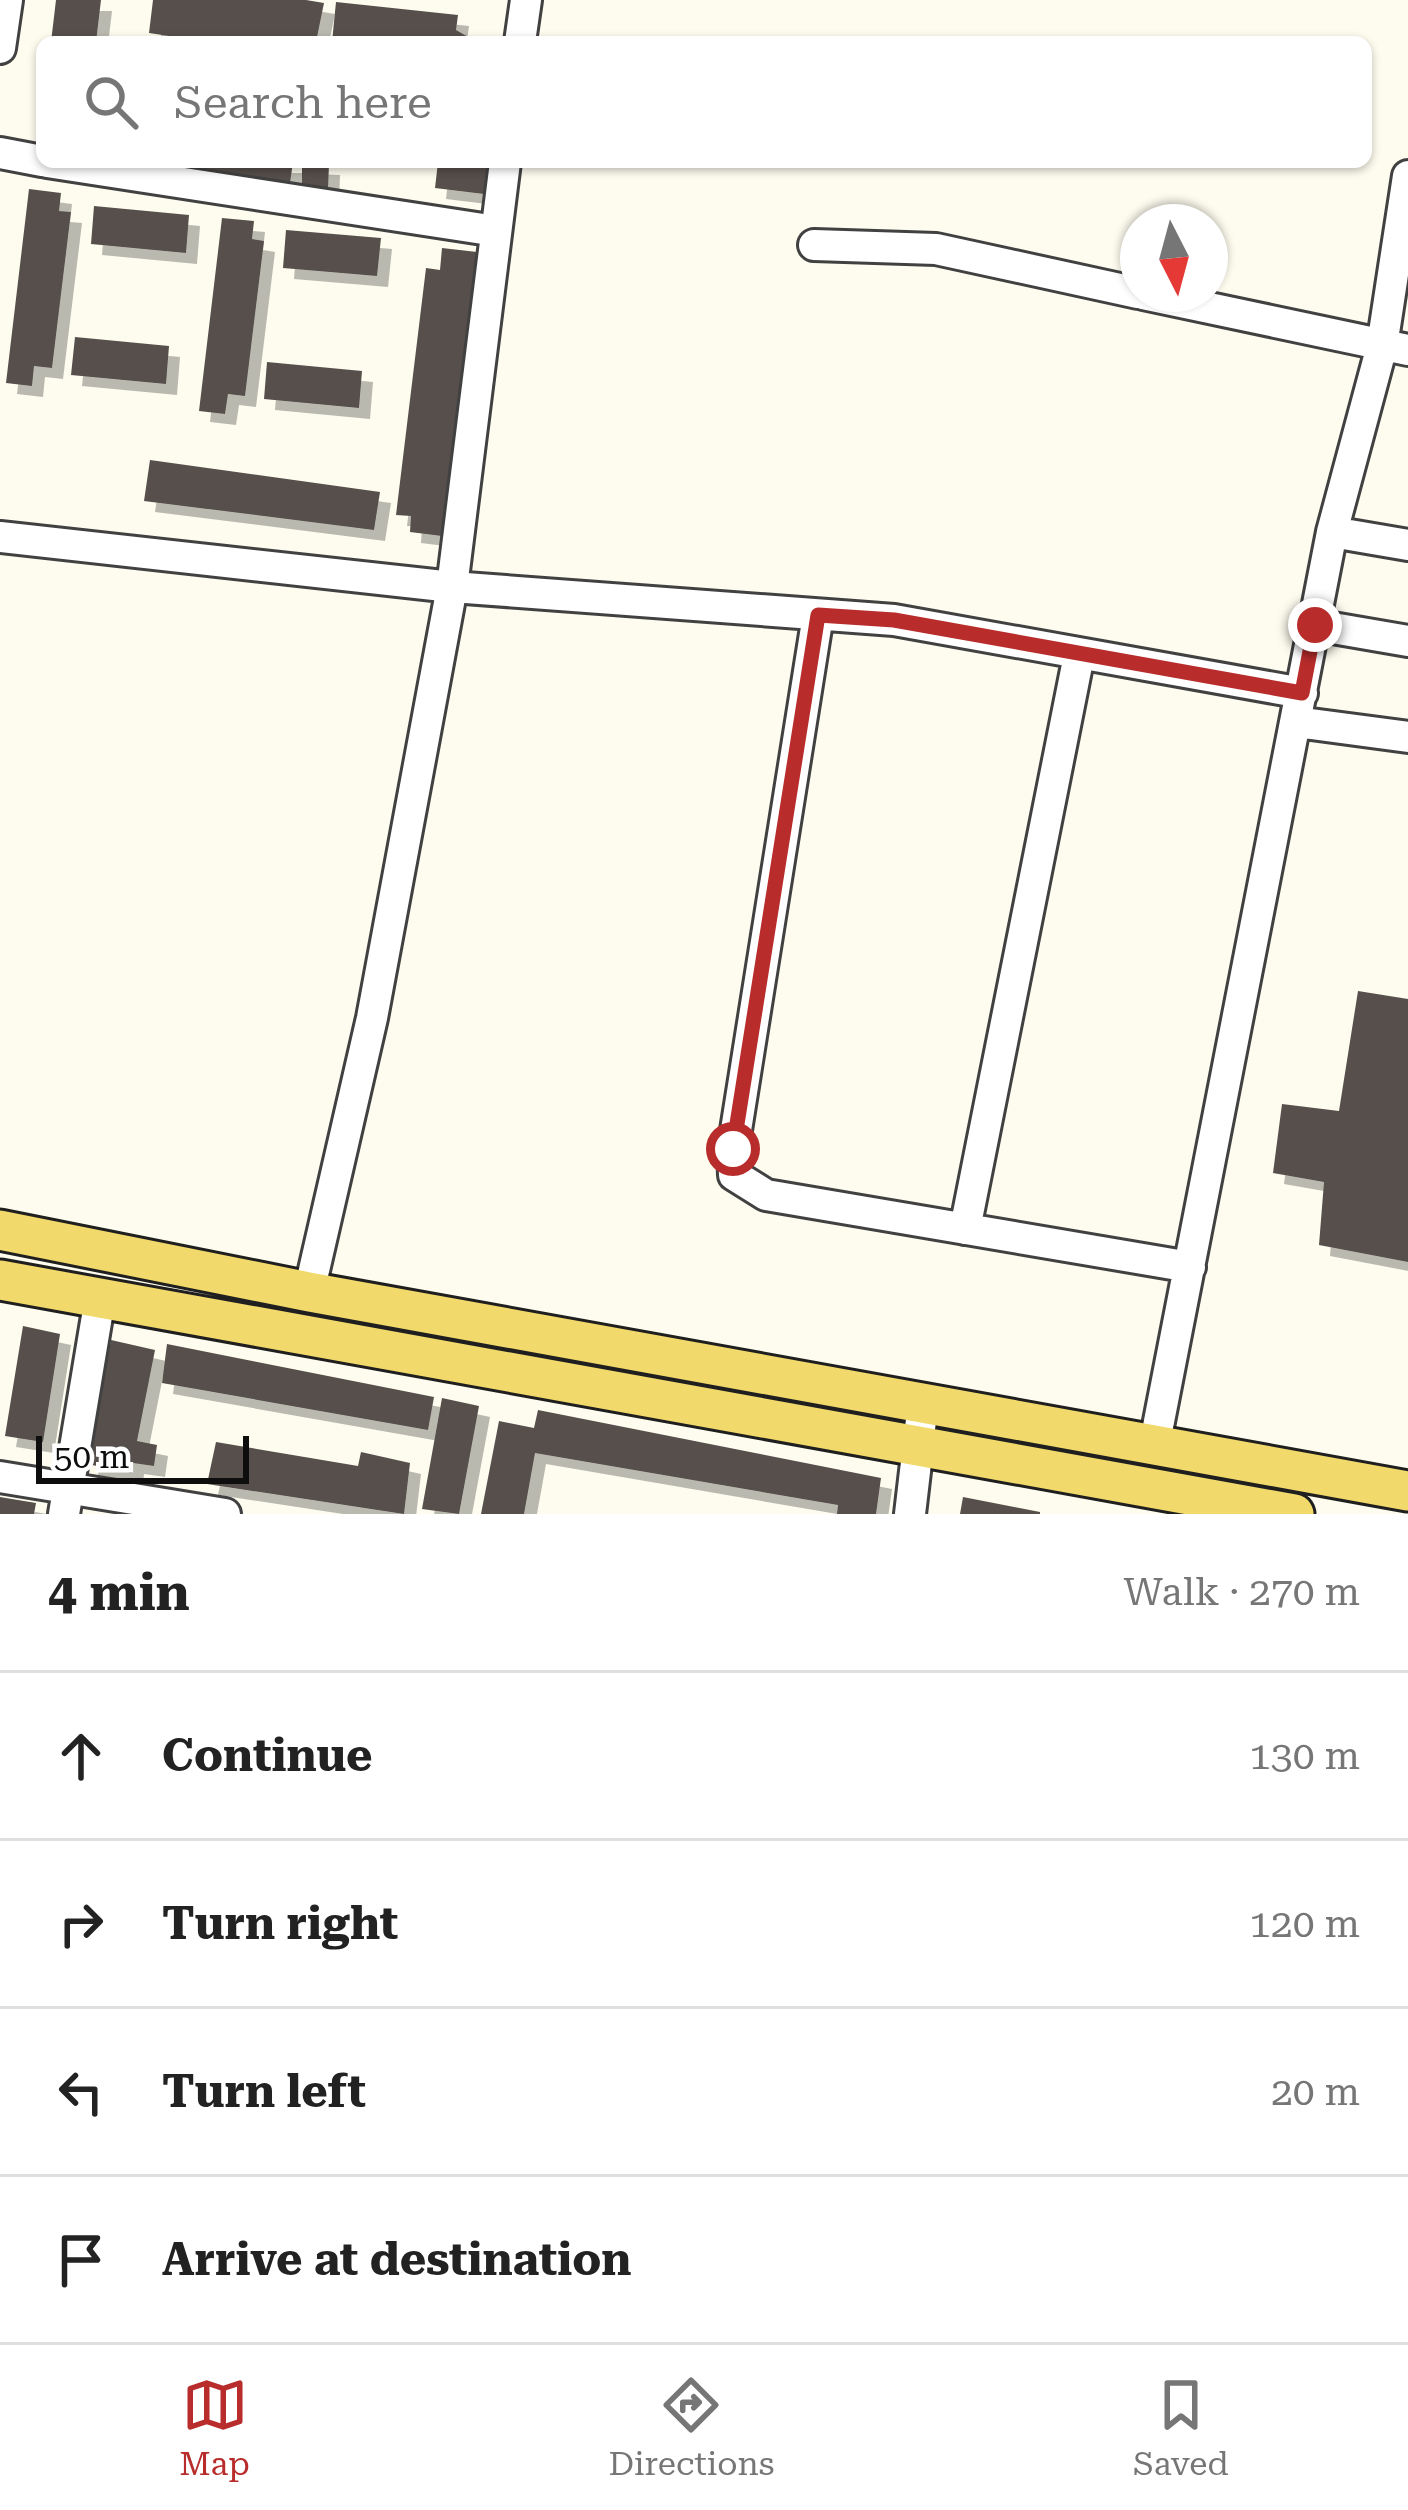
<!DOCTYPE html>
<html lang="en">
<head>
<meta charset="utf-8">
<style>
	:root { --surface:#fff; --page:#f2f2f2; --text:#222; --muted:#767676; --line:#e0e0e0; --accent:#b82d2c }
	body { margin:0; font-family:"Roboto Serif",serif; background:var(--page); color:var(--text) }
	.compass { position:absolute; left:1120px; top:204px; width:108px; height:108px; border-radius:50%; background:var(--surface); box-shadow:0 3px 9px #0004; rotate:174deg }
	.scale { position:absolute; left:36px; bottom:30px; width:213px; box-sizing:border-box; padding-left:12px; border:6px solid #0e0e0e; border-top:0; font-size:33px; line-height:42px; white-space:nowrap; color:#0e0e0e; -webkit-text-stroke:9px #fff; paint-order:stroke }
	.stop { position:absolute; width:36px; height:36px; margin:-27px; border:9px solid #b82d2c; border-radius:50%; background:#fff }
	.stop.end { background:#b82d2c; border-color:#fff; box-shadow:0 3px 12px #0008 }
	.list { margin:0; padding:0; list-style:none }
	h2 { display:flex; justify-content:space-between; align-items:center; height:156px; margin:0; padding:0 48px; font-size:51px }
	h2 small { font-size:39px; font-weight:400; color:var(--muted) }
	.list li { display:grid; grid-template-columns:78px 1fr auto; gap:36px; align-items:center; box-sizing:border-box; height:168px; padding:0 48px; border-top:3px solid var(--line) }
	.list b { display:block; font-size:45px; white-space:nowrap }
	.list em { font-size:39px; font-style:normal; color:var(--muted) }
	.icon { flex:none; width:66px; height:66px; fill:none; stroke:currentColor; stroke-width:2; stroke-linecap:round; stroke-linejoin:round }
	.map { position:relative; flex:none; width:1408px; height:1514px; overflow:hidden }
	.search { position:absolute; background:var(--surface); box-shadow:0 3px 9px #0004; left:36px; right:36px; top:36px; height:132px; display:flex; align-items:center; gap:30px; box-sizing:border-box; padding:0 42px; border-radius:18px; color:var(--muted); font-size:45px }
	.sheet { height:828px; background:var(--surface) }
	nav { display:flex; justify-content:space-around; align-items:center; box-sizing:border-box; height:168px; border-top:3px solid var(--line); background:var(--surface); font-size:33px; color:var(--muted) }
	nav a { display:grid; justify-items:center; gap:6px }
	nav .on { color:var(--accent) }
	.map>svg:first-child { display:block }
</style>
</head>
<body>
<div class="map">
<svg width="1408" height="1514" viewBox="0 0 1408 1514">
	<defs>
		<filter id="shadow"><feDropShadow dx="11" dy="11" stdDeviation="0" flood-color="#0004"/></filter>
	</defs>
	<rect width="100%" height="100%" fill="#fefcef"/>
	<!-- building -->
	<path fill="#56504b" filter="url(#shadow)" d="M56 0H101L96 42H51Z
		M153 0H306L324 3 316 42H209L149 33Z
		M336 2 458 15 456 30 477 42H332Z
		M125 162H293L290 183Z
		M438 162H488L484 194 435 188Z
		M302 163 329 164 328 190H302Z
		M29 189 61 193 59 211 71 212 52 368 34 366 32 386 6 383Z
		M94 206 189 215 186 253 91 244Z
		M222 218 254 221 252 239 264 241 245 396 228 394 225 414 199 411Z
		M286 230 381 238 377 276 283 268Z
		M442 248 477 252 442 536 410 532 411 516 396 515 426 268 440 270Z
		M75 337 169 346 166 384 71 375Z
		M267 362 362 371 359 408 264 399Z
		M150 460 380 492 374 530 144 501Z
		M1358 991 1408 999V1262L1319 1245 1324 1182 1273 1173 1282 1104 1339 1111Z
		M23 1326 60 1334 43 1442 5 1436Z
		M111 1340 155 1350 137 1441 157 1445 154 1466 133 1463 132 1473 87 1464Z
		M167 1344 434 1397 428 1430 162 1383Z
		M442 1398 479 1406 459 1514 422 1509Z
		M538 1410 881 1478 876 1514H837L838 1505 535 1453 524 1514H481L499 1421 534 1428Z
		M216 1442 358 1466 361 1452 410 1463 404 1514 207 1484Z
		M0 1497 36 1503 34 1514H0Z
		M963 1497 1040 1512V1514H960Z"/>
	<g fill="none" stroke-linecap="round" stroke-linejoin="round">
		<!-- minor casing -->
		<g stroke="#414141" stroke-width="36">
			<path id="minor" d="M520 42 526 0
				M0 48 7 0
				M0 153 42 161
				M47 162 496 231
				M814 245 936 249 1138 293
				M1143 294 1408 350
				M1332 532 1408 545
				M0 537 452 587 894 620 1302 693
				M818 615 733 1149 734 1175 766 1195 1190 1267
				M1315 625 1408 641
				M1296 722 1408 737
				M965 1229 1079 655
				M309 1292 372 1018 452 587 505 162
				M1155 1442 1332 532 1382 346 1408 176
				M0 1477 225 1514
				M64 1514 100 1298
				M910 1514 923 1403"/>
		</g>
		<!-- major casing -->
		<g stroke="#1f1f1f" stroke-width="45">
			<path id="major" d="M0 1230 309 1292 1408 1491
				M0 1280 1294 1514"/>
		</g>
		<!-- minor -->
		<use href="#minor" stroke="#fff" stroke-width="30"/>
		<!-- major -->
		<use href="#major" stroke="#f2d96b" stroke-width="39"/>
	</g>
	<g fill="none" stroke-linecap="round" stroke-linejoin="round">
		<!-- route -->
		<path stroke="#b82d2c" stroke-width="15" d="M733 1149 818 615 894 620 1302 693 1315 625"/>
	</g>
</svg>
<svg class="compass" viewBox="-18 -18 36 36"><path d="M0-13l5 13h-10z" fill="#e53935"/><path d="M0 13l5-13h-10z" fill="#767676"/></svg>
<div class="scale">50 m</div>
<div class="stop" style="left:733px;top:1149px"></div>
<div class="stop end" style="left:1315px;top:625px"></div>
<div class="search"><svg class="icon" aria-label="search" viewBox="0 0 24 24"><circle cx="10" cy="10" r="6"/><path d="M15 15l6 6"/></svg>Search here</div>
</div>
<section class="sheet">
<h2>4 min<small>Walk · 270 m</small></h2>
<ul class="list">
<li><svg class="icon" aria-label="ahead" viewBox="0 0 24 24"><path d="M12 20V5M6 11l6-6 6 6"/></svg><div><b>Continue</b></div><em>130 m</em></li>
<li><svg class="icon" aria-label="right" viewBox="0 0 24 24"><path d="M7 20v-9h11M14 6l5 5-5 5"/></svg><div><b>Turn right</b></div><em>120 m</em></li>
<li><svg class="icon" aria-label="left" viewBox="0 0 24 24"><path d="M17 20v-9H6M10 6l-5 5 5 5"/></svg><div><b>Turn left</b></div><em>20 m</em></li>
<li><svg class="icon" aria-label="arrive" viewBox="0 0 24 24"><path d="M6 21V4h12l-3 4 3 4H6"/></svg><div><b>Arrive at destination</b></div></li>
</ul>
</section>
<nav>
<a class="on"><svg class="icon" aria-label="map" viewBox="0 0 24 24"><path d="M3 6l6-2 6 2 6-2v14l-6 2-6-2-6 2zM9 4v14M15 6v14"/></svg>Map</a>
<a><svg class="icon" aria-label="directions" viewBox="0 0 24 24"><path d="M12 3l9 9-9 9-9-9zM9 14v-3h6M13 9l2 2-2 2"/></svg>Directions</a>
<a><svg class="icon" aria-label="saved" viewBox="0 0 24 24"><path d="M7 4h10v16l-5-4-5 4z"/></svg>Saved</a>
</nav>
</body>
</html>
